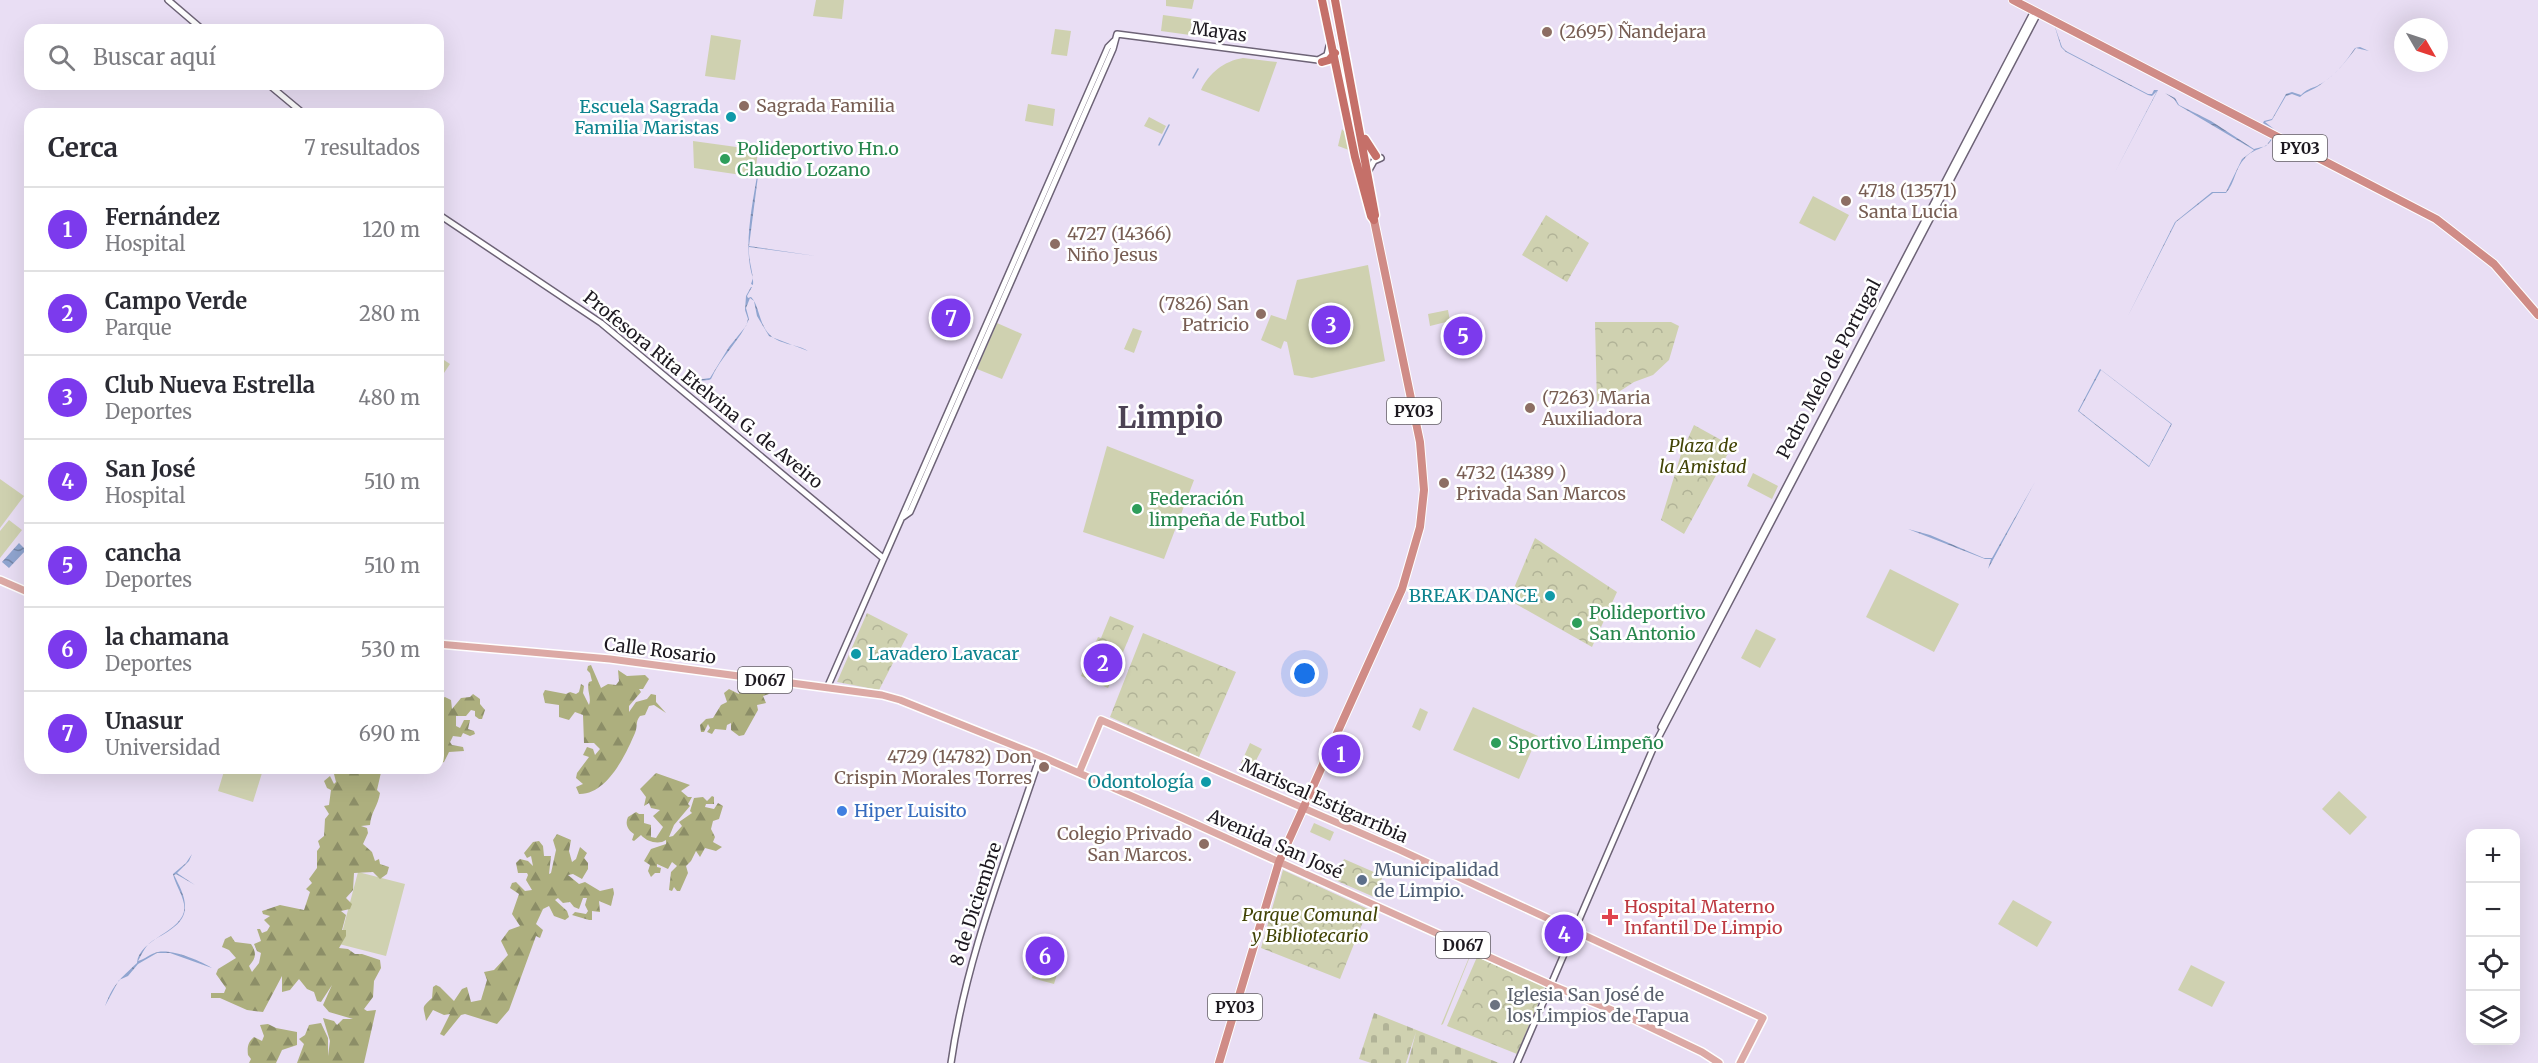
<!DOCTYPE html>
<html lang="es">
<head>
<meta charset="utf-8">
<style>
	:root { --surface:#fff; --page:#f2f2f3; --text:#2b2b33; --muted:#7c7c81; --line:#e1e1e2; --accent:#7c3aed }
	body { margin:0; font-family:Merriweather,serif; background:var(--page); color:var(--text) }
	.controls { position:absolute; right:18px; bottom:18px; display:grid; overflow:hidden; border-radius:12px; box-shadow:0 6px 24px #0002 }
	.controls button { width:54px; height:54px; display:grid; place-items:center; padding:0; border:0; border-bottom:2px solid var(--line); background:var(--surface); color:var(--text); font:30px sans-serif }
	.compass { position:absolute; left:2394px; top:18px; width:54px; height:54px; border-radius:50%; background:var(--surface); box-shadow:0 6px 24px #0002; rotate:129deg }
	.you { position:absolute; left:1305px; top:674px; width:21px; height:21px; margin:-15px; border:4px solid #fff; border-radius:50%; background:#1a73e8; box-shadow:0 0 0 9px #1a73e833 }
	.badge { display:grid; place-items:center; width:39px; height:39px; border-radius:50%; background:var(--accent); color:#fff; font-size:20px; font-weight:700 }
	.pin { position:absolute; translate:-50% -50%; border:3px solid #fff; box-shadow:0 2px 6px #0006 }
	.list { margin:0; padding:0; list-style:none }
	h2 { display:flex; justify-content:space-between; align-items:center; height:78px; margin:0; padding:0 24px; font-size:26px }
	h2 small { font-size:20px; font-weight:400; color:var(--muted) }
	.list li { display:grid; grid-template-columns:39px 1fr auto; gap:18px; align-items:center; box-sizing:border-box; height:84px; padding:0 24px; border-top:2px solid var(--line) }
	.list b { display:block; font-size:22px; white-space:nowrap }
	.list p { margin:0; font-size:20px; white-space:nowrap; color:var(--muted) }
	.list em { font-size:20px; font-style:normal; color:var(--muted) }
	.icon { flex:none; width:33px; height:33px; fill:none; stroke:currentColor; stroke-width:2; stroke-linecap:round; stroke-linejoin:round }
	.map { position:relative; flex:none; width:2538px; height:1063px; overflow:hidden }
	.search { position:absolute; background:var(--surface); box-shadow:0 6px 24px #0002; left:24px; top:24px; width:420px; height:66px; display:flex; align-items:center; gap:15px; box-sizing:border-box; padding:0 21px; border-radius:18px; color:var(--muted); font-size:22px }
	.panel { position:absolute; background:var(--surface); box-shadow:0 6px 24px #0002; left:24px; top:108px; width:420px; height:666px; border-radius:18px }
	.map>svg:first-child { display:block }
</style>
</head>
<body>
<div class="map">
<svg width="2538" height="1063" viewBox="0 0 2538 1063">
	<defs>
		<pattern id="forest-firs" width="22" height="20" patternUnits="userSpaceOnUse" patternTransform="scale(1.5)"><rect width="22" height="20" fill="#adaf7e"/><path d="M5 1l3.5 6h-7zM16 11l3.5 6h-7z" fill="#8c8e67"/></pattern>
		<pattern id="cemetery-stones" width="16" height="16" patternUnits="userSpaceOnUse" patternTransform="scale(1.5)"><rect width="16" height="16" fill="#cfd1b0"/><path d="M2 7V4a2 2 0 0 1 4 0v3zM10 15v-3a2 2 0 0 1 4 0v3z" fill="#b1b397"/></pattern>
		<pattern id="park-crowns" width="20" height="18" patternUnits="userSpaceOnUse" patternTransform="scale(1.5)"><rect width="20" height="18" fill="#cfd1b0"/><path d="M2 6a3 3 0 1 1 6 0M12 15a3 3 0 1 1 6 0" fill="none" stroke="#b1b397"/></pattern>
		<pattern id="water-waves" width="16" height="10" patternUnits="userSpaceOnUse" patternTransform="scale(1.5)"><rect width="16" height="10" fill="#90a5d0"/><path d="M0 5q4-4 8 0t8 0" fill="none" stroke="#7586a8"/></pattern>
	</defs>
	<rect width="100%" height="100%" fill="#e9def4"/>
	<!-- green -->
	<path fill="#cfd1b0" d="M816 0H844L842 19 813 16Z
		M1166 0H1194L1192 9 1166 6Z
		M1163 15 1192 19 1190 35 1161 31Z
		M1055 29 1071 31 1067 56 1051 54Z
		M711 35 741 40 735 80 705 76Z
		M1340 45 1357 138C1350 108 1337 76 1340 45Z
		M1243 58 1277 62 1259 112 1201 90C1209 73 1224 61 1243 58Z
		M1028 104 1055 109 1053 126 1025 121Z
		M1149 117 1166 126 1162 134 1144 126Z
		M1342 129 1348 136 1349 150 1338 146Z
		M693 141 758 150 755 177 694 168Z
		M1813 196 1849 215 1835 241 1799 223Z
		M1368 265 1385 361 1312 378 1294 375 1287 342 1284 341 1281 349 1261 340 1271 315 1286 320 1297 280Z
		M1448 310 1450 321 1430 326 1428 314Z
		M1476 319 1481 346 1450 353 1444 325Z
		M997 323 1022 334 1002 379 977 369Z
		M1133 328 1142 331 1134 353 1124 349Z
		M438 356 450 364 438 382Z
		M1107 446 1194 480 1164 559 1083 532Z
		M1753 473 1778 486 1772 499 1747 486Z
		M0 479 24 496 0 528Z
		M9 520 22 530 0 558V531Z
		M1890 569 1959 604 1934 652 1866 617Z
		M1756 629 1776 639 1760 668 1741 658Z
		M1473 707 1538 736 1519 779 1453 750Z
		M1420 708 1428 712 1420 731 1412 727Z
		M1250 743 1262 749 1252 768 1241 763Z
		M225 768H244L262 773 253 802 218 791Z
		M2339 791 2367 817 2350 835 2322 809Z
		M1314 823 1334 832 1330 841 1310 832Z
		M358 872 405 884 386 956 339 944Z
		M2013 900 2052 922 2037 947 1998 924Z
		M1042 943 1055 947 1049 969 1058 971 1054 984 1032 978Z
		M1471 954 1443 1024 1441 1025 1470 955Z
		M2191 965 2225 982 2212 1007 2178 990Z"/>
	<!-- forest -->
	<path fill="url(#forest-firs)" d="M591 665 601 688 608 684 616 685 619 681 618 670 627 676 645 675 649 679 643 689H639L641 692 629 706V712L636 702 647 699 651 694 656 695V702L666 713 654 705 649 706 645 715 640 716C635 722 638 726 635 733 626 754 607 795 579 794L576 787 583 784 576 778 577 773 589 757 583 755 587 747 593 749 595 755 600 749 594 743H584L583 715 575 712 569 720 559 717V705L545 703 543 694 545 690 566 694 570 692 576 694 579 692 581 684 584 686 583 693 589 705C592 697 586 690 589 682L592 681 590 673 587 670 588 666Z
		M746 682 749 684 754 682 757 688 758 685 770 684 772 689 769 694 763 696 766 703 757 705 758 710 744 735 739 736 731 730V723L727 725 726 730 715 729 712 734 707 732 710 728 708 724 704 732H701L700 725 706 719 713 718 721 705 727 702 724 693 729 689 739 694 738 686 743 683 746 685Z
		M473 694 480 699V704L485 710 482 719H479L475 716V711L471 710 466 716H456V726L460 728 464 720H470L468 729 474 731 475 734 470 736 463 733 461 737 453 736 450 742 452 745 463 747 464 751 449 752 444 762 438 764V700L445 697 451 700 452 709 461 698 470 697Z
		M339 768H382L377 790 380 793C378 806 371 812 370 825L361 826 367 828 368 833 363 844 372 852 375 861 379 859 380 864 389 867 387 874 380 879 373 872 354 873 353 890 346 898 352 904 350 909 341 911 346 915 342 930H346V936L339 948 348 949 355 954H362L380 960 381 968 374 981 373 997 364 1009 367 1011 376 1010 364 1063H297L304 1044 299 1039 305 1035 309 1025 321 1023 328 1038V1056L330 1041 323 1018 334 1021 337 1025 343 1019H353L329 1012 323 1005 332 985 321 1002 317 1001 314 992 307 989 299 979 290 990 282 992V976L263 1012 247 1010 220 998H211V993H224L226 988 216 974 218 969 236 958 229 950 222 947 225 939 231 936 235 942 251 944C257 953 256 958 249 966L252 972 259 963 261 953 257 951 254 944 261 941 257 929H260L262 933 267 931 270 926 264 920 270 916 263 914 262 911 280 905 304 910 310 892 306 889 312 883 309 879 317 868V851L320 847 318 841 324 836 325 819 329 814 324 806 329 805 331 790 327 788 324 781 330 776 334 784 336 782 334 774Z
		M656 773 690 785 681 791 688 797H692L688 804 690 806 674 825 669 837 673 836 682 826 679 822 692 813 690 811 694 798 703 797 707 801 712 796 714 797V804H706L705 807 714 809 718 803 723 806 719 819 713 821 711 829 715 837 713 842 722 847 716 851 705 848 700 857 696 851 691 861 686 866 688 873 680 891H677L674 887 672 891 669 890 671 872 677 866 672 862 668 869 657 864V867L661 868 660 873H655L651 877 648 871 650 865 644 861 651 849 666 844V840C659 845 647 842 641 835L634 841 632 840 634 834C627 830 625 823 628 817L636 812 639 814H644V823L651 825V837L656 838 663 827 653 816 660 810 651 808 649 803 644 806 646 797 640 789Z
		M557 834 571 840 569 851 572 862 576 859 580 847 587 853 584 858 588 863V869L582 879 573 874 568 875 579 884 585 882 600 891 613 888 614 893 611 906 599 901 600 912 592 911V920H589L572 915 575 912 586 914 588 911 585 905 587 898H583L579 909 574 907 570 902 563 903 558 898 555 900 567 911 569 917 565 920 554 916 549 906 543 909 536 924 543 930 540 938 536 936 509 1010 497 1024 465 1014 461 1015 444 1036 440 1034 450 1014 444 1015 433 1010 426 1021C424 1006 420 1009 432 998L433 987 436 985 440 987 454 1001 462 989 467 987 471 1002 481 1000 487 980 484 972 494 970 508 955 501 941 509 930 520 926 512 914 519 894 510 888 512 883 516 882 525 891 532 890 526 880 528 875 527 873H518L516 863 520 859 528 861 533 866 531 856 527 858 524 853 533 842 539 841 543 846 544 856H551L549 874 551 873 556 850 553 840Z
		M268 1024 276 1028 297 1032V1045L282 1050 276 1063H249L251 1059 248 1055C247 1047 248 1042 254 1037L262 1041 264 1036 260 1025Z"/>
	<!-- cemetery -->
	<path fill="url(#cemetery-stones)" d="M1374 1013 1499 1063H1408L1416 1032 1406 1063H1371L1359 1059Z"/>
	<!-- park -->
	<path fill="url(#park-crowns)" d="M1546 215 1589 243 1567 282 1522 255Z
		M1595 322H1671L1679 326 1669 360 1653 375 1634 382 1597 406Z
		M1694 425 1732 446 1684 534 1661 520 1681 454Z
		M1535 538 1617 592 1592 647 1509 600Z
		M867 613 908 634 879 690 837 682Z
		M1110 616 1134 626 1108 688 1081 676 1098 637 1101 638Z
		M1143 633 1236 672 1199 757 1110 717Z
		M1344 859 1383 876 1374 897 1335 880Z
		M1283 870 1368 909 1340 979 1261 948Z
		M1477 957 1545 987 1517 1054 1447 1026Z"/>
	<!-- water -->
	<path fill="url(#water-waves)" fill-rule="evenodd" d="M2054 24 2062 47 2066 51 2148 94H2152L2154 90H2158L2114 174 2157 91 2152 96 2148 95 2066 52 2061 47Z
		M2360 47 2369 51 2356 48C2344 64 2337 73 2320 85 2313 90 2306 91 2300 97L2292 94 2286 96 2272 120 2265 122 2274 129 2263 123 2264 121 2272 119 2286 94 2292 92 2301 95C2307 89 2310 89 2317 86 2334 77 2345 63 2355 48Z
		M2165 93 2175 98 2179 105 2211 121 2254 149 2266 146 2274 135C2269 150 2254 147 2245 158 2235 168 2235 183 2226 193H2213L2176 222 2128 316 2175 222 2212 192H2226L2242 159 2254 150 2178 105 2174 99Z
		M757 176H758L749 246 816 256 749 247C748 261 754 273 753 285L751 284 753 278C743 250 752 206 757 176Z
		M751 287H752L747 296 748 298 751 297C759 304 759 325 770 335 780 345 798 344 808 351L769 336 757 316 754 301 750 298 746 308 749 319C740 341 721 356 711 379L709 380 696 381 692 390 687 387 696 380 710 378 729 347 746 326 748 319 745 310 746 296Z
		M2100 369 2172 424 2149 467 2078 411ZM2101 370 2171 424 2149 466 2079 411Z
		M2035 482 1988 569 1991 559H1985L1908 529 1930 535 1984 558H1992Z
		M19 543 26 550 9 568 2 562Z
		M192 854 189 861 177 873 195 885 176 874 174 875C179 885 185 896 185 906 186 925 164 933 151 942 145 946 141 956 138 961 144 960 151 953 158 952 173 949 201 961 212 968L170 953H157L138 964 128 976 119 980 105 1006C114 983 120 979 137 963 139 937 189 931 184 904 182 893 175 884 173 874L186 863Z"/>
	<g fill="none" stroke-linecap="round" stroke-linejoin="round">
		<!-- stream -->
		<path stroke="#90a5d0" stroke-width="1.5" d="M1193 78 1198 69
			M1159 145 1169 125
			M756 170 757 177"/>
		<!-- tertiary casing -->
		<g stroke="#6d6376" stroke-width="8">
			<path id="tertiary" d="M168 0 203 30
				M268 84 304 114
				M1369 170 1374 161 1381 158
				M438 214 601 323 883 558
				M903 517 910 512 1113 49 1117 34 1318 60 1327 55 1329 46
				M827 688 1108 47 1114 41
				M1661 727 2034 11
				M951 1063C966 957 1007 857 1040 756
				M1517 1063 1655 744 2038 13"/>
		</g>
		<!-- primary casing -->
		<g stroke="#fff" stroke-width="10">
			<path id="primary" d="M0 580 30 593
				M438 644 610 659 882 695 900 700 1040 756 1180 817 1551 985 1631 1018 1702 1052 1719 1063
				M1079 773 1101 720 1400 850 1763 1018 1740 1063"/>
		</g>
		<!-- trunk casing -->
		<g stroke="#fff" stroke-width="10">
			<path id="trunk" d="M2013 0 2436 219 2494 264 2538 315
				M1219 1063 1279 862 1402 589 1420 527 1424 490 1420 442 1374 220"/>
		</g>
		<!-- motorway casing -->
		<g stroke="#fff" stroke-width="11">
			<path id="motorway" d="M1322 0 1355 157 1371 216 1374 220
				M1335 0 1375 215
				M1322 62 1329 60 1335 53
				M1365 139 1376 156"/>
		</g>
		<!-- tertiary -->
		<use href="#tertiary" stroke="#fff" stroke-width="5"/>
		<!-- primary -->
		<use href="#primary" stroke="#dca9a5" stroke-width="7"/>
		<!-- trunk -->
		<use href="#trunk" stroke="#d08c87" stroke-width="8"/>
		<!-- motorway -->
		<use href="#motorway" stroke="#c57069" stroke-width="8"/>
	</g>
	<!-- markers -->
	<g fill="#8d6e63" stroke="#fff" stroke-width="2">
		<circle cx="1547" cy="32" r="6"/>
		<circle cx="744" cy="106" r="6"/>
		<circle cx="1846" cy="201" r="6"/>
		<circle cx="1055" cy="244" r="6"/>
		<circle cx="1261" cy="314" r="6"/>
		<circle cx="1530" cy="408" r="6"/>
		<circle cx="1444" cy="483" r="6"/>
		<circle cx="1044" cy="767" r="6"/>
		<circle cx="1204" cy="844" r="6"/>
	</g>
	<g fill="#0f9aa8" stroke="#fff" stroke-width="2">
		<circle cx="731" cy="117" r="6"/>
		<circle cx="1550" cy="596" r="6"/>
		<circle cx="856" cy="654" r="6"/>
		<circle cx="1206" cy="782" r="6"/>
	</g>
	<g fill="#2e9e5b" stroke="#fff" stroke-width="2">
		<circle cx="725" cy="159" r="6"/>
		<circle cx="1137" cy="509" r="6"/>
		<circle cx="1577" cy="623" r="6"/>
		<circle cx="1496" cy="743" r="6"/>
	</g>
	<circle fill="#3f7fe0" stroke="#fff" stroke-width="2" cx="842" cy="811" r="6"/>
	<circle fill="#5c6f8a" stroke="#fff" stroke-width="2" cx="1362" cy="880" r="6"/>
	<path fill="#e0444e" stroke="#fff" stroke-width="2" d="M1607 908h6v6h6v6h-6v6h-6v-6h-6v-6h6z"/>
	<circle fill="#6b7280" stroke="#fff" stroke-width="2" cx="1495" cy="1005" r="6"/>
	<g text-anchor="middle" stroke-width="5" stroke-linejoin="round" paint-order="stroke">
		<!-- shield labels -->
		<g fill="#fff" stroke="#615e63" stroke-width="1.5">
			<rect x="2273" y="135" width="54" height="26" rx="4.5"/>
			<rect x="1387" y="398" width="54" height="26" rx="4.5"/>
			<rect x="738" y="667" width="54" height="26" rx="4.5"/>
			<rect x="1436" y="932" width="54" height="26" rx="4.5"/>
			<rect x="1208" y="994" width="54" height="26" rx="4.5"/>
		</g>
		<g font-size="16" font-weight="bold" fill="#1d1920">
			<text x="2300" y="154">PY03</text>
			<text x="1414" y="417">PY03</text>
			<text x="765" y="686">D067</text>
			<text x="1463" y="951">D067</text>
			<text x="1235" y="1013">PY03</text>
		</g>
		<!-- street labels -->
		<g font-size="18" fill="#1d1920" stroke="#fff">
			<text transform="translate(1219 32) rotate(8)" y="6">Mayas</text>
			<text transform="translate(1829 369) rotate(-62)" y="6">Pedro Melo de Portugal</text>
			<text transform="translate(703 390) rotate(39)" y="6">Profesora Rita Etelvina G. de Aveiro</text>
			<text transform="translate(660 651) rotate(7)" y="6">Calle Rosario</text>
			<text transform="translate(1324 801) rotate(24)" y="6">Mariscal Estigarribia</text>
			<text transform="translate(1275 844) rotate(24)" y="6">Avenida San José</text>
			<text transform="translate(976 904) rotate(-72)" y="6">8 de Diciembre</text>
		</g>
		<!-- education labels -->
		<g font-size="18" fill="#785e54" stroke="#fff" text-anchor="start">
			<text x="1559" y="38">(2695) Ñandejara</text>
			<text x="756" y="112">Sagrada Familia</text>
			<text x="1858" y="197">4718 (13571)<tspan x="1858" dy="21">Santa Lucia</tspan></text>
			<text x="1067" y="240">4727 (14366)<tspan x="1067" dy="21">Niño Jesus</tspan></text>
			<text x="1249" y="310" text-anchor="end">(7826) San<tspan x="1249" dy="21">Patricio</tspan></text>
			<text x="1542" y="404">(7263) Maria<tspan x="1542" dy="21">Auxiliadora</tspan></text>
			<text x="1456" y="479">4732 (14389 )<tspan x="1456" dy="21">Privada San Marcos</tspan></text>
			<text x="1032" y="763" text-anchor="end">4729 (14782) Don<tspan x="1032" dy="21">Crispin Morales Torres</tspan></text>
			<text x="1192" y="840" text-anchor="end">Colegio Privado<tspan x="1192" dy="21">San Marcos.</tspan></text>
		</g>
		<!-- culture labels -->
		<g font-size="18" fill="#0d838f" stroke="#fff" text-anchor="end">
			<text x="719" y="113">Escuela Sagrada<tspan x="719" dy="21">Familia Maristas</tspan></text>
			<text x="1538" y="602">BREAK DANCE</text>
			<text x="868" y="660" text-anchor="start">Lavadero Lavacar</text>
			<text x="1194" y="788">Odontología</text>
		</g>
		<!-- leisure labels -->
		<g font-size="18" fill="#27864d" stroke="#fff" text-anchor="start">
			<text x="737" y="155">Polideportivo Hn.o<tspan x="737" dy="21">Claudio Lozano</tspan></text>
			<text x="1149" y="505">Federación<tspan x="1149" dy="21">limpeña de Futbol</tspan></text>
			<text x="1589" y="619">Polideportivo<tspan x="1589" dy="21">San Antonio</tspan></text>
			<text x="1508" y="749">Sportivo Limpeño</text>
		</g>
		<!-- park labels -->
		<g font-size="18" font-style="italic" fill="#424406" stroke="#fff">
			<text x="1703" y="452">Plaza de<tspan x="1703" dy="21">la Amistad</tspan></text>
			<text x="1310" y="921">Parque Comunal<tspan x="1310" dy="21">y Bibliotecario</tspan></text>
		</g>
		<!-- shop labels -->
		<g font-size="18" fill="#366cbe" stroke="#fff" text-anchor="start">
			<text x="854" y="817">Hiper Luisito</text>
		</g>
		<!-- service labels -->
		<g font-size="18" fill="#4e5e75" stroke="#fff" text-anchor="start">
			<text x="1374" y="876">Municipalidad<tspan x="1374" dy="21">de Limpio.</tspan></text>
		</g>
		<!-- health labels -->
		<g font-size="18" fill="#be3a42" stroke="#fff" text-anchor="start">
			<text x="1624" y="913">Hospital Materno<tspan x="1624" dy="21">Infantil De Limpio</tspan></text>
		</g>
		<!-- worship labels -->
		<g font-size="18" fill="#5b616d" stroke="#fff" text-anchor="start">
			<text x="1507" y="1001">Iglesia San José de<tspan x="1507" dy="21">los Limpios de Tapua</tspan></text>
		</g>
		<!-- town labels -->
		<g font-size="30" font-weight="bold" fill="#4c4254" stroke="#fff">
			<text x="1170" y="428">Limpio</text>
		</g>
	</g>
</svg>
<div class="controls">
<button>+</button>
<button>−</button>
<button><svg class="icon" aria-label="locate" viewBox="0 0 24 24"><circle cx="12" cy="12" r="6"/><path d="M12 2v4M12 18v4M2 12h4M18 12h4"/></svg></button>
<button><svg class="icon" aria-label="layers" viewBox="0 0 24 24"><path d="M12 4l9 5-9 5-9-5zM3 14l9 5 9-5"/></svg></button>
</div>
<svg class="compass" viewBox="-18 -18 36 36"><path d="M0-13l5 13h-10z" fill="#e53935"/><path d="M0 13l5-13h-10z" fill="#7c7c81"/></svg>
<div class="you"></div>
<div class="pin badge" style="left:1341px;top:754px">1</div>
<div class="pin badge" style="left:1103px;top:663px">2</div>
<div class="pin badge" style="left:1331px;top:325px">3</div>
<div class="pin badge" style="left:1564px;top:934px">4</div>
<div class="pin badge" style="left:1463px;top:336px">5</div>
<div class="pin badge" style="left:1045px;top:956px">6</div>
<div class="pin badge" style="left:951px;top:318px">7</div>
<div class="search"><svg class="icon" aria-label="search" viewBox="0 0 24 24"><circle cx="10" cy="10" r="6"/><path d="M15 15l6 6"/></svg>Buscar aquí</div>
<section class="panel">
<h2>Cerca<small>7 resultados</small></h2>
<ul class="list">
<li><span class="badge">1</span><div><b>Fernández</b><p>Hospital</p></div><em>120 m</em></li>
<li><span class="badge">2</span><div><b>Campo Verde</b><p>Parque</p></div><em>280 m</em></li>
<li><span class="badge">3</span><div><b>Club Nueva Estrella</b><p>Deportes</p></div><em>480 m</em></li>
<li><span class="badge">4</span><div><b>San José</b><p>Hospital</p></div><em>510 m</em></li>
<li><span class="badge">5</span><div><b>cancha</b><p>Deportes</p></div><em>510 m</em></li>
<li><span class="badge">6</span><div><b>la chamana</b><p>Deportes</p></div><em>530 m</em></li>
<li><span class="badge">7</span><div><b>Unasur</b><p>Universidad</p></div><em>690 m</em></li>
</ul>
</section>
</div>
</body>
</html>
